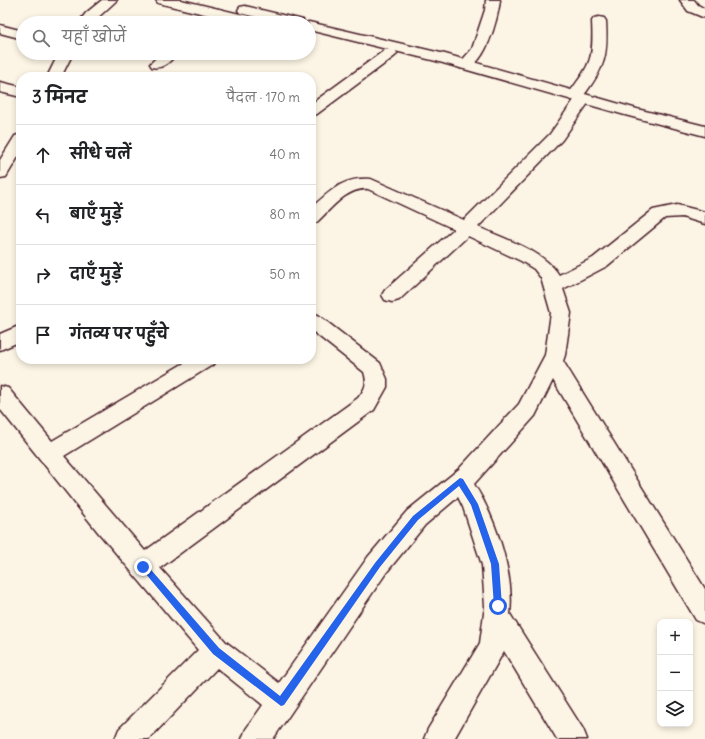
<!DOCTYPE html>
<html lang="hi">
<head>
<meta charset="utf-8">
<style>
	:root { --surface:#fff; --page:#f6f6f6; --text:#202124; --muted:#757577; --line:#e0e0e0 }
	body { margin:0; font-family:Delius,"Playpen Sans Deva",sans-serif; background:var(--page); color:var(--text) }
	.controls { position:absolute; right:12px; bottom:12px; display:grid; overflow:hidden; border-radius:8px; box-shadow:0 2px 6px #0003 }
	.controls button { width:36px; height:36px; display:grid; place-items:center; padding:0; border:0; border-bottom:1px solid var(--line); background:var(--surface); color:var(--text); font:20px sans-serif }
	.stop { position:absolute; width:12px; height:12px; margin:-9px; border:3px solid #2563eb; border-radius:50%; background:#fff }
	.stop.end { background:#2563eb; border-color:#fff; box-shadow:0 1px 4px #0008 }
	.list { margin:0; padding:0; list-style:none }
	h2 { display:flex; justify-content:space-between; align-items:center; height:52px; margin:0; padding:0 16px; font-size:17px }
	h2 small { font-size:13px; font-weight:400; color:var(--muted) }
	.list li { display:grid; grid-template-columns:26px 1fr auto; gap:12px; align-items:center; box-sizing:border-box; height:60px; padding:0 16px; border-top:1px solid var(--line) }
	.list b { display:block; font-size:15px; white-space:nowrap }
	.list em { font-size:13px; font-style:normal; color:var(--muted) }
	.icon { flex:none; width:22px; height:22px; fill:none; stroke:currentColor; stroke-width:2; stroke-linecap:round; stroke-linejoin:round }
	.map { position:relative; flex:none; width:705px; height:739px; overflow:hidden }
	.search { position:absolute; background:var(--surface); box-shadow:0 2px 6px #0003; left:16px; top:16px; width:300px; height:44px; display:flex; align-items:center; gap:10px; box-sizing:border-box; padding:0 14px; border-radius:22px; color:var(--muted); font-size:15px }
	.panel { position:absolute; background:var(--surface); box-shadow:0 2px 6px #0003; left:16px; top:72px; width:300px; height:292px; border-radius:16px }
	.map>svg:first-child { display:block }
</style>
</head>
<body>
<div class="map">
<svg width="705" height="739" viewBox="0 0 705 739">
	<rect width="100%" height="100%" fill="#fcf5e5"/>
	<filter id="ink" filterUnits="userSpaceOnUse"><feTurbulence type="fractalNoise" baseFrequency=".025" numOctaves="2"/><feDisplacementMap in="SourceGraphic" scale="8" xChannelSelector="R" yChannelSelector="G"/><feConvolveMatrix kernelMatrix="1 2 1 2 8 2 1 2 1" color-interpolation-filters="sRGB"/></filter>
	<g filter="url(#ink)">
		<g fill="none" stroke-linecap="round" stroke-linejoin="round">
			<!-- street casing -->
			<g stroke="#4a1f2b" stroke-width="3">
				<path id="street" d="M102 0H117L92 23H78L86 13Z
					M486 0H500C498 18 484 74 460 68L458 65 472 49 485 10Z
					M680 0H694L698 5 705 9V18L688 11Z
					M217 9 222 10 224 13 213 23H198L212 10Z
					M599 17 604 18 606 21C608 56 605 67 584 95L588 96 591 99 562 140 478 227C504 239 543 250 559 275L593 258 653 210 677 205 705 212V224L682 217 665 218 607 266 563 289 571 313 565 355 563 361 705 589V624L696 620 553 380 535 416 474 484C495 517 515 574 510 614L583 729 587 739H557L504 651 454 739H424L428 729 480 643 485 606 482 565 463 507 458 497 425 525 386 573 273 739H242L246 729 263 705 217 668 149 739H115L119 729 198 650 98 532 0 409V386L8 388 52 441 191 359H217L214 364 64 456 145 551 358 398C365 389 368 384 364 372L311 330V313L318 315 380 363 387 379V387L374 410 160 568 226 642 279 683 368 557 407 511 459 469 519 404 545 355 551 313 541 278 534 269 521 261 468 236 399 300 392 302 385 300 382 295 385 290 454 229 368 189C347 187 331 209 317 222L311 224V208C331 191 342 177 371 179L464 220 550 134 574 100 570 99 567 96C590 64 594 62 592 21L594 18Z
					M0 25 23 31V39L0 33Z
					M390 49 395 50 397 53 395 56 317 114 311 116V104L385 50Z
					M59 53H73L61 77H47Z
					M161 53H177C171 61 162 70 152 67L150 64Z
					M0 82 21 87V97L0 92Z
					M21 134V152L6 177 0 178V160L15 136Z
					M21 325V341L0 350V334Z"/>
			</g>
			<!-- secondary casing -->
			<g stroke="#4a1f2b" stroke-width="3">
				<path id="secondary" d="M156 0H181L265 20 267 23H242L158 3Z
					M245 6 303 20 305 23 309 22 445 54 637 109 705 126V136L625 115 436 61 309 30V23H280L240 13 238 10 240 7Z"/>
			</g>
			<!-- street -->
			<use href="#street" fill="#fcf5e5" fill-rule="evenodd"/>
			<!-- secondary -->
			<use href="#secondary" fill="#fcf5e5" fill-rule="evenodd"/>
		</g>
	</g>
	<!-- route -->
	<path fill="#2563eb" d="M460 478 463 479 478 504 499 564 502 606 501 609H495L494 606 491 564 471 505 459 486 418 520 380 567 284 705 281 706 213 654 140 567 143 563 146 564 219 648 280 696 375 563 413 516Z"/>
</svg>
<div class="controls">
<button>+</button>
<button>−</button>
<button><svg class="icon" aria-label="layers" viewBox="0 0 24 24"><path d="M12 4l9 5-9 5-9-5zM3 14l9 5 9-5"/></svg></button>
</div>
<div class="stop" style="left:498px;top:606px"></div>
<div class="stop end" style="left:143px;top:567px"></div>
<div class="search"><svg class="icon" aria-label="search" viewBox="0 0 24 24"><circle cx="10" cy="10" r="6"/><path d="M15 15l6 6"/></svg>यहाँ खोजें</div>
<section class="panel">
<h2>3 मिनट<small>पैदल · 170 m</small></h2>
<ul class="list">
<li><svg class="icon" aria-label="ahead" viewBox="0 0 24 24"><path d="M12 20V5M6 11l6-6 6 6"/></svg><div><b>सीधे चलें</b></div><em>40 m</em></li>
<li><svg class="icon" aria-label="left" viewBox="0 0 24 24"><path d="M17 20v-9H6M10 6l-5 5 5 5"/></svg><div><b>बाएँ मुड़ें</b></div><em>80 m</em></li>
<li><svg class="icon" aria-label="right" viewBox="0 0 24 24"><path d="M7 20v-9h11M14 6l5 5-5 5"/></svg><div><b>दाएँ मुड़ें</b></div><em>50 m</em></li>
<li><svg class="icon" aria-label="arrive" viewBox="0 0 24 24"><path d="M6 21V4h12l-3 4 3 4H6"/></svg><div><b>गंतव्य पर पहुँचे</b></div></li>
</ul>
</section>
</div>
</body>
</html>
